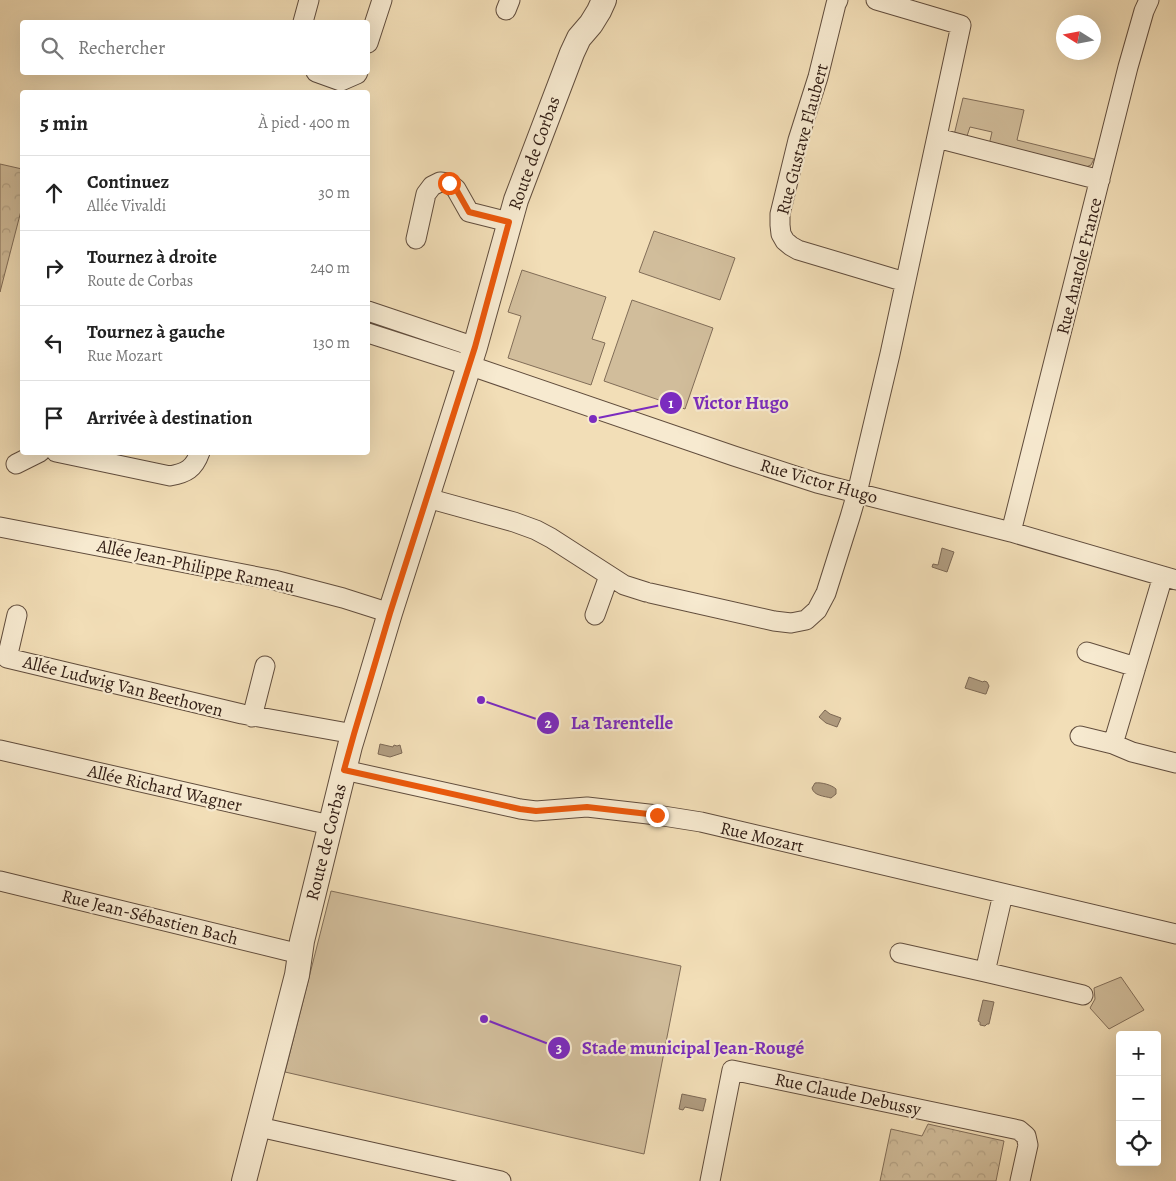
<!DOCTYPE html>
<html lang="fr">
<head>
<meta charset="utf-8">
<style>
	:root { --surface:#fff; --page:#f6f6f6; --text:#222; --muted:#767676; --line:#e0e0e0 }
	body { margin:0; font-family:Alegreya,serif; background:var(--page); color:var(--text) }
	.controls { position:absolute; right:15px; bottom:15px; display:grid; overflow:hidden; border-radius:5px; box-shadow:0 5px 20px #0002 }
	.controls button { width:45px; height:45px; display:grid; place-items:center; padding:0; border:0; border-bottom:1px solid var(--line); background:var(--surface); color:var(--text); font:25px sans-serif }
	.compass { position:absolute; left:1056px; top:15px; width:45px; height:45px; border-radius:50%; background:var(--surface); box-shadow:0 5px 20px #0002; rotate:281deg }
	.stop { position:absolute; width:15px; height:15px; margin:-11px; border:4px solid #ea580c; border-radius:50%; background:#fff }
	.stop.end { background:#ea580c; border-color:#fff; box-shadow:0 1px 5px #0008 }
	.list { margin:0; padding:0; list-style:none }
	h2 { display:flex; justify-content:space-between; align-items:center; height:65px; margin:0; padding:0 20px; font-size:21px }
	h2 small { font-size:16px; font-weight:400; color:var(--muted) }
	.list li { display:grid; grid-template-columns:32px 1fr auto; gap:15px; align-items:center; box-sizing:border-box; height:75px; padding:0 20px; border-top:1px solid var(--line) }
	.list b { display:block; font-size:19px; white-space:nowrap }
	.list p { margin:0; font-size:16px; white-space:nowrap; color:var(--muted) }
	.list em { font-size:16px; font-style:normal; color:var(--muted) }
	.icon { flex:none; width:28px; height:28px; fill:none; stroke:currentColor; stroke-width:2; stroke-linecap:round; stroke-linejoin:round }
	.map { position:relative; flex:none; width:1176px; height:1181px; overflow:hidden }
	.search { position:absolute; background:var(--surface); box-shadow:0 5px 20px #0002; left:20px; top:20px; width:350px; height:55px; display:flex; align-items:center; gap:12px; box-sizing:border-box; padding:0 18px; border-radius:5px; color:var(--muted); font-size:19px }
	.panel { position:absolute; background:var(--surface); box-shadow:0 5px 20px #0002; left:20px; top:90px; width:350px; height:365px; border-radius:5px }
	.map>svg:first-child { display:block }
</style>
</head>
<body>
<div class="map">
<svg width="1176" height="1181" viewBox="0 0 1176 1181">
	<defs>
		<pattern id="park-crowns" width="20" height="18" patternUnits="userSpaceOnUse" patternTransform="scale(1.25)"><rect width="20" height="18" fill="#d1bd9b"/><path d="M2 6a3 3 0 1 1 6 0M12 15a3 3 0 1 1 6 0" fill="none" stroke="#b4a285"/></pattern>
	</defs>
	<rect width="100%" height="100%" fill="#f2deb7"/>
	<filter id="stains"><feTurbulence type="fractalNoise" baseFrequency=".004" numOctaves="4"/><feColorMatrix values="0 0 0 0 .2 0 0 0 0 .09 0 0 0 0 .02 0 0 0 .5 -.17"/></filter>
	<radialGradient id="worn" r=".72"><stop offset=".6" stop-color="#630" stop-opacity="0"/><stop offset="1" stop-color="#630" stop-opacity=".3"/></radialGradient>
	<!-- grass -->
	<path fill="#d1bd9b" stroke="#816d58" d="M963 98 1024 110 1017 140 1094 159 1091 165 1079 170 989 145 992 132 970 127 966 139 954 135Z
		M654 231 735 258 720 300 639 272Z
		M522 270 606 297 592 339 605 343 591 385 508 358 521 316 508 312Z
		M632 300 713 328 685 409 604 381Z
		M331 891 681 966 644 1154 285 1072Z
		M1121 977 1144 1010 1109 1029 1090 1008 1095 999 1094 988Z"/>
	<!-- park -->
	<path fill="url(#park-crowns)" stroke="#816d58" d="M0 164 22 169V207L0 292Z
		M928 1124 1004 1141 996 1181H880L891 1129 922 1136Z"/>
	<!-- water -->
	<path fill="#b09c80" stroke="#7d6955" d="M942 548 954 552 947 572 932 567 933 564 938 565Z
		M969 677 983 682 984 681 987 682 989 686 986 694H985L965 688Z
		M825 710 830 714 841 718 837 727 826 723 819 717Z
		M380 744 393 747 394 745 397 746 400 745 402 753 390 757 378 754Z
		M815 783C821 782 832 785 836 789V794L831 798C824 796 814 796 812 788Z
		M983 1000 994 1002 989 1024H987L985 1026 980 1025V1022L978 1021Z
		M682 1094 706 1099 703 1111 685 1107 683 1110 679 1109Z"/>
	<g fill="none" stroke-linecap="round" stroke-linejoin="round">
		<!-- minor casing -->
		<g stroke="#614d3d" stroke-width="21">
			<path id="minor" d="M838 0 836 4 818 77 798 140 780 214V225L781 234 785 241 791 246 798 250 905 282
				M506 10 510 0
				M303 22 309 0
				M368 43 382 0
				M316 72 341 81 357 74 358 72
				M937 138 1100 180
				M416 239 426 194 432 186 440 182 449 183 456 189 469 212 509 222
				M368 311 475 347
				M368 333 477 368 734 456 817 483 1011 532 1176 580
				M56 452 170 476C186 473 194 469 200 452
				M16 464 40 452
				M427 498 514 522 536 530 551 538 624 585 646 592
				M0 527 274 580 343 598 390 613
				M1011 532 1128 67 1144 11 1149 0
				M650 593 774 621 791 623 806 620 817 610 826 593 850 517 857 493 890 354 961 25 876 0
				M17 615 7 658 242 714 354 734
				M595 615 609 576
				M1087 652 1136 667
				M252 717 265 666
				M1080 736 1113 744 1132 752 1176 763
				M1113 744 1163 576
				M0 750 330 825
				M344 770 520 809 536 811 587 807 657 815 701 822 1176 934
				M0 881 300 954
				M900 953 985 972 1083 995
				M985 972 1003 894
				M259 1127 501 1181
				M710 1181 732 1070 1019 1130 1026 1136 1028 1145 1020 1181"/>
		</g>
		<!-- tertiary casing -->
		<g stroke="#614d3d" stroke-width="26">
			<path id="tertiary" d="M244 1181 297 975 302 941 350 746 367 690 390 613 475 347 516 200 572 53 579 38 591 24 599 11 604 0"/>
		</g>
		<!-- minor -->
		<use href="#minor" stroke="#f7ead0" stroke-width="19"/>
		<!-- tertiary -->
		<use href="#tertiary" stroke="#f7ead0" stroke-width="24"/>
	</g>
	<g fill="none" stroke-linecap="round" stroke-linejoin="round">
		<!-- route -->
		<path stroke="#ea580c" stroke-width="6" d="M449 183 456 189 469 212 509 222 475 347 390 613 354 734 344 770 520 809 536 811 587 807 657 815"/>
	</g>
	<g text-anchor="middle" stroke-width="4.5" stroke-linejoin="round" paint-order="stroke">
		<!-- street labels -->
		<g font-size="18" fill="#311d14" stroke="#f7ead0">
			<text transform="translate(802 139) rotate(-75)" y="6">Rue Gustave Flaubert</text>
			<text transform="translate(534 153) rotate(-70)" y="6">Route de Corbas</text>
			<text transform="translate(1079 266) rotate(-76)" y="6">Rue Anatole France</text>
			<text transform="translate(819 481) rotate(16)" y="6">Rue Victor Hugo</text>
			<text transform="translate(196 566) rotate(12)" y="6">Allée Jean-Philippe Rameau</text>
			<text transform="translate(123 686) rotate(14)" y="6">Allée Ludwig Van Beethoven</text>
			<text transform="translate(165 788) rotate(13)" y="6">Allée Richard Wagner</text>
			<text transform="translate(762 837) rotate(13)" y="6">Rue Mozart</text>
			<text transform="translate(326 842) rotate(-76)" y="6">Route de Corbas</text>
			<text transform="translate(150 917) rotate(14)" y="6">Rue Jean-Sébastien Bach</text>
			<text transform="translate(848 1094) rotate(12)" y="6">Rue Claude Debussy</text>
		</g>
	</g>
	<!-- callouts -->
	<path fill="none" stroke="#7b2cbf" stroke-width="2" d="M593 419L671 403M481 700L548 723M484 1019L559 1048"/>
	<g fill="#7b2cbf" stroke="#f7ead0" stroke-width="2">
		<circle cx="593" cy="419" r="5"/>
		<circle cx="481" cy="700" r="5"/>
		<circle cx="484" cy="1019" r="5"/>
		<circle cx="671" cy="403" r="12"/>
		<circle cx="548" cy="723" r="12"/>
		<circle cx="559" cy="1048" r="12"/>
	</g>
	<g font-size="15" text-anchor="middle" font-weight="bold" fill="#fff">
		<text x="671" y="408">1</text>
		<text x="548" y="728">2</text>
		<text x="559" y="1053">3</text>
	</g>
	<g font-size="19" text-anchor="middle" font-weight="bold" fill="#7b2cbf" stroke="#f7ead0" stroke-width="4.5" stroke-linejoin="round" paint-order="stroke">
		<text x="741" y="409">Victor Hugo</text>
		<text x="622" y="729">La Tarentelle</text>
		<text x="693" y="1054">Stade municipal Jean-Rougé</text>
	</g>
	<rect width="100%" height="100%" filter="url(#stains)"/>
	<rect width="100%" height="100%" fill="url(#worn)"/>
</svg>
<div class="controls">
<button>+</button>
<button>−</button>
<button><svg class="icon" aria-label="locate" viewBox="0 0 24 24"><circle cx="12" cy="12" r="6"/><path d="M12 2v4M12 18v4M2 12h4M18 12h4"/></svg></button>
</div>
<svg class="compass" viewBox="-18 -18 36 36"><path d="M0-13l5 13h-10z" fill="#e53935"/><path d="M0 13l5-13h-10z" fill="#767676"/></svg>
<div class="stop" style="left:449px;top:183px"></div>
<div class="stop end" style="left:657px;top:815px"></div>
<div class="search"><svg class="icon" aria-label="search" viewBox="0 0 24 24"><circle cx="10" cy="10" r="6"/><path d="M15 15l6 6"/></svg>Rechercher</div>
<section class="panel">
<h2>5 min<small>À pied · 400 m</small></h2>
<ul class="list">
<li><svg class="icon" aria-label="ahead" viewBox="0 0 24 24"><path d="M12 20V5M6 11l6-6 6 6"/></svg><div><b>Continuez</b><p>Allée Vivaldi</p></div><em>30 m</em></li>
<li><svg class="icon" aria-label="right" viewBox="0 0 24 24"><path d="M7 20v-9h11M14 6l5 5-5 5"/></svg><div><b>Tournez à droite</b><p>Route de Corbas</p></div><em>240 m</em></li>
<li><svg class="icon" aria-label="left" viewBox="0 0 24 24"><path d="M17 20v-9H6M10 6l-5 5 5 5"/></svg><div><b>Tournez à gauche</b><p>Rue Mozart</p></div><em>130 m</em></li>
<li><svg class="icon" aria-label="arrive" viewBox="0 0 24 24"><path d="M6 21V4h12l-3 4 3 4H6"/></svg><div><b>Arrivée à destination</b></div></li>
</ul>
</section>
</div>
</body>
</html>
